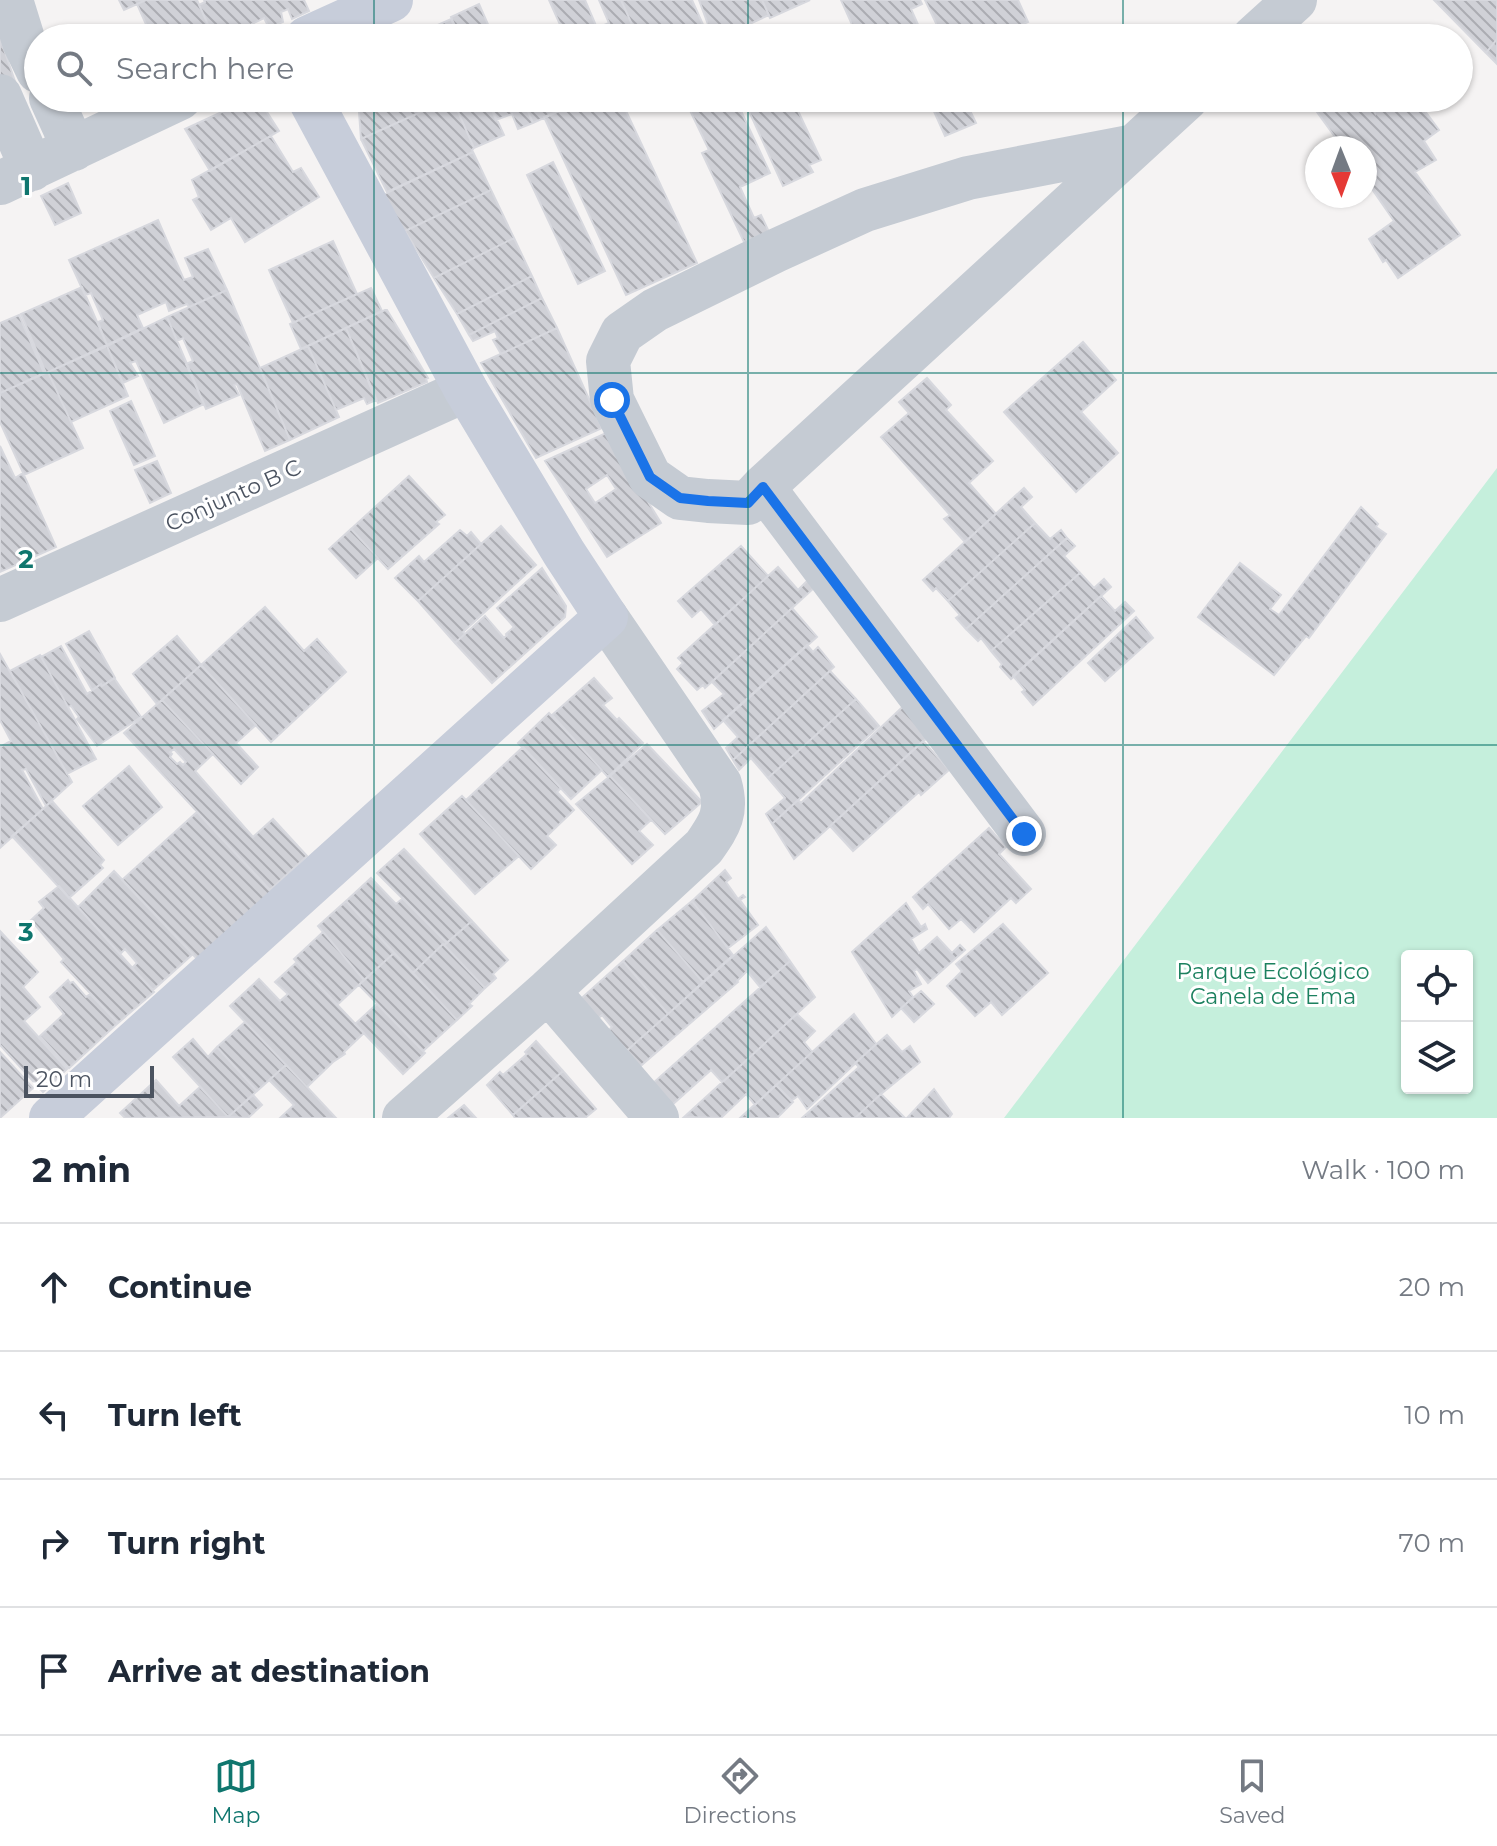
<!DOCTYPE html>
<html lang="en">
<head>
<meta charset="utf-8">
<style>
	:root { --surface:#fff; --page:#f2f2f3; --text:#1f2937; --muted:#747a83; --line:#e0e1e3; --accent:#0f766e }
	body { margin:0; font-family:Montserrat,sans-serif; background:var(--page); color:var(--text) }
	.controls { position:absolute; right:24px; bottom:24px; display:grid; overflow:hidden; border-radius:8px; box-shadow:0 2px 6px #0004 }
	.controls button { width:72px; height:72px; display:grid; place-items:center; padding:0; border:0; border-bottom:2px solid var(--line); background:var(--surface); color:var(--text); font:40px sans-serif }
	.compass { position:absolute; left:1305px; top:136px; width:72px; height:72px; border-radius:50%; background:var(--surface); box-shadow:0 2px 6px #0004; rotate:179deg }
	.scale { position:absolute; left:24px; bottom:20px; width:130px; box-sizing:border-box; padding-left:8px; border:4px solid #4b5360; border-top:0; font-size:22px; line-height:28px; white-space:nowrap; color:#4b5360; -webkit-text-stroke:6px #fff; paint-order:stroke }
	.stop { position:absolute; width:24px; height:24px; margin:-18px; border:6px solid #1a73e8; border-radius:50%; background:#fff }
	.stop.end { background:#1a73e8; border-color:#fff; box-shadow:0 2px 8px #0008 }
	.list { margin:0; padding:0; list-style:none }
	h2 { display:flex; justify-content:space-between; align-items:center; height:104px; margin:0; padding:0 32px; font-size:34px }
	h2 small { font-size:26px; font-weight:400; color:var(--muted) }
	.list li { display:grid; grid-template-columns:52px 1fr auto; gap:24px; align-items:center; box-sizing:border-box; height:128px; padding:0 32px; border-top:2px solid var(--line) }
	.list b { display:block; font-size:30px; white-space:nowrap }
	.list em { font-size:26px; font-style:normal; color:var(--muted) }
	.icon { flex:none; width:44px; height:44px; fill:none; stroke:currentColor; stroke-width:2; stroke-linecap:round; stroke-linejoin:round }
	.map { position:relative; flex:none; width:1497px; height:1118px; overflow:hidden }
	.search { position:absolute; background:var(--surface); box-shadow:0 2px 6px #0004; left:24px; right:24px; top:24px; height:88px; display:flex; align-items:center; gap:20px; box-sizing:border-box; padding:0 28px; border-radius:44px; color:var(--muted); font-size:30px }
	.sheet { height:616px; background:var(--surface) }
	nav { display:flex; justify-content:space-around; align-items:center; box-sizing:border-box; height:112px; border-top:2px solid var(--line); background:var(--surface); font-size:22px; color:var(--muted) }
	nav a { display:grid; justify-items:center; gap:4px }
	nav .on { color:var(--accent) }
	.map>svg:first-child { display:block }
</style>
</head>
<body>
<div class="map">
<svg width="1497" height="1118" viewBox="0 0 1497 1118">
	<defs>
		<pattern id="building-back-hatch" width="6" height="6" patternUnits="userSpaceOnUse" patternTransform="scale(2)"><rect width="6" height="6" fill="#d0d1d7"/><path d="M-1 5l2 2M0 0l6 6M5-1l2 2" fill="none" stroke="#abacb2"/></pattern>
	</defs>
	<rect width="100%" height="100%" fill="#f5f3f3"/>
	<!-- green -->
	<path fill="#c5efdc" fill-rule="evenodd" d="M1497 468V1118H1004ZM1407 956H1467V1088H1407Z"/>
	<!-- building -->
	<path fill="url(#building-back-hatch)" stroke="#d7d8de" stroke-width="2" fill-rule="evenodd" d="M119 0H146L124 10Z
		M146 0H197L214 38H152L137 4Z
		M204 0H304L309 11 292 19 288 9 281 12 283 22 269 28 264 18 252 24 258 34 249 38H214L199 5 205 2Z
		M549 0H585L597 28 609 23 599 0H621L638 38H566Z
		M621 0H692L709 38H638Z
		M699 0H762L769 15 719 38H713Z
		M762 0H810L770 18Z
		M841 0H920L922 4 911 9 924 38H858Z
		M925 0H1018L1028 22 1014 28 1016 32 1003 38H943Z
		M1434 0H1497V39L1486 53Z
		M479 4 494 38H460L451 17Z
		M451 19 460 38H425L422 32Z
		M563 31 566 38H543Z
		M0 38 18 90 0 96Z
		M1497 39V64L1486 53Z
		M252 98H258L279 131 210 171 185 129Z
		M358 98H452L361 139Z
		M452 98H487L504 135 474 148Z
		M452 98 474 148 472 150 473 152 387 192 361 139Z
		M487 98H522L533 123 518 129 512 114 496 120Z
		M522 98H578L572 101 573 105 533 123Z
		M588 98H620L697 263 626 295 544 117Z
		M684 98H713L715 103 726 98H735L770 173 740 187 754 218 761 215 769 232 744 242 702 153 709 150Z
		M743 98H773L775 101 782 98H792L821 160 809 165 813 172 783 186Z
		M928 98H964L976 123 945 136Z
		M1044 98H1076L1049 109Z
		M1339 98H1366L1375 113 1377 98H1422L1428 108 1425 111 1439 130 1424 141 1436 160 1415 172 1460 235 1398 278 1386 260 1383 262 1369 239 1394 221 1365 179V148H1343L1317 112Z
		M271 136 293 172 301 168 319 197 245 242 231 218 211 230 193 200 199 197 192 180Z
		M473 152 491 190 401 233 378 197Z
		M553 162 605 271 578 284 527 175Z
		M68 183 81 213 55 225 41 196Z
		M491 190 514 238 434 278 405 231Z
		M158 220 184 280 193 277 185 258 208 249 227 290 189 307 187 304 169 311 166 302 137 315 143 328 107 345 98 322 103 320 91 293 85 295 69 260Z
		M514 238 532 276 457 314 434 278Z
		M333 241 357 294 293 323 269 270Z
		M532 276 542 298 469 335 457 314Z
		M82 287 107 345 46 373 21 314Z
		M371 288 382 311 301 349 290 324Z
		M227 290 290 440 265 451 237 384 234 385 239 395 206 409 186 364 193 361 183 338 177 341 167 317Z
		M542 298 557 328 501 354 493 340 498 338 495 331 473 341 469 335Z
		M385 310H387L428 378 426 379 427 382 378 403 346 328Z
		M19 315 44 373 0 393V323Z
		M167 317 204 404 164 423 136 361 130 363 138 376 123 383 107 346Z
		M346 328 376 400 367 404 364 398 336 410 308 346Z
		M557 328 602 428 536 458 481 363Z
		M1083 342 1116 380 1081 412 1118 453 1076 492 1004 412Z
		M107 346 128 396 71 422 48 372Z
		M308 346 339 417 290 440 260 368Z
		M48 372 83 448 24 475 0 422V393Z
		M927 378 951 405 946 410 993 461 969 483 996 514 965 542 944 519 950 515 881 437 909 413 899 402Z
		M131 401 155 456 134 465 110 411Z
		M606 433 661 523 607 557 545 461ZM607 475 616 489 595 503 586 489Z
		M0 446 15 478 23 473 56 547 0 572Z
		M157 461 171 493 150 503 135 470Z
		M409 476 445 515 436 522 439 524 388 569 351 529Z
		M1024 488 1032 497 1021 507 1035 523 948 601 936 588 933 591 923 580Z
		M1361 507 1378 524 1376 527 1386 534 1309 638 1306 636 1274 675 1198 617 1240 563 1281 595 1270 609 1279 615Z
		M1035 523 1050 539 1061 530 1067 538 966 629 956 618 960 615 948 601Z
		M501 526 536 565 463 632 465 634 455 643 418 601Z
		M351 529 378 558 356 578 329 549Z
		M460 530 467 536 471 532 481 544 418 601 395 578 419 556 424 562Z
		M1067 538 1075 546 1064 556 1080 573 991 651 981 638 978 641 966 629Z
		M741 546 768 576 715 625 701 609 692 617 678 601Z
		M778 567 798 590 808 580 814 588 705 688 703 685 697 690 677 669 683 663 678 658Z
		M542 568 566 606 565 617 492 683 455 643 485 616 504 638 507 635 506 634 514 627 497 608Z
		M1080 573 1094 588 1104 579 1111 587 1011 679 1000 667 1002 664 991 651Z
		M1101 596 1115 611 1125 602 1134 611 1033 705 1022 692 1025 690 1013 676Z
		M265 607 304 651 317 639 346 672 271 742 201 665Z
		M792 608 817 637 714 729 702 711 724 694 712 682Z
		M1136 617 1153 638 1105 681 1088 663Z
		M89 631 115 678 102 686 101 684 92 690 66 644Z
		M177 636 201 665 157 704 133 674Z
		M807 645 813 652 818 647 834 667 733 760 726 748 738 737 723 720Z
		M61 646 87 694 101 684 102 686 114 678 141 717 97 746 77 719 79 717 71 706 68 707 41 657Z
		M0 654 72 782 46 806 26 769 22 770 43 809 0 848V747L11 741 0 720Z
		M40 655 96 759 67 774 10 671Z
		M201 665 256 725 236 743 258 767 241 784 162 700Z
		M830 671 856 699 768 778 751 758 739 770 733 760Z
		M594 678 612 698 603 705 617 720 619 718 643 743 608 777 552 715Z
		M912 698 939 727 794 859 772 824 798 800 801 803Z
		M856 699 879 726 772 824 766 814 785 798 768 778Z
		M162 700 213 754 195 771 253 837 273 819 307 856 270 890 124 733ZM174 749 186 762 183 765 180 762 177 764 170 757 172 754 170 752Z
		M549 713 602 770 571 799 518 743Z
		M923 741 949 770 921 795 919 792 853 851 830 826Z
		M647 744 702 802 665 834 610 776Z
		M523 747 561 788 557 792 574 810 547 836 556 845 531 869 466 800Z
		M129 766 162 807 118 845 83 806Z
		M610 776 651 820 639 831 653 845 632 864 576 804Z
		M462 796 519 856 475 894 420 834Z
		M52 801 104 860 100 865 103 868 69 898 12 836Z
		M197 812 275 896 201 963 122 880Z
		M989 828 1006 847 999 854 1031 889 1016 903 1011 898 974 932 961 919 949 929 928 904 923 909 913 897Z
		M404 849 472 921 447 943 377 873Z
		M725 870 731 878 726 882 738 899 743 895 745 897 740 900 758 925 728 948 692 901Z
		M114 871 193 954 153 990 132 968 137 963 125 949 120 954 78 907Z
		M371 878 396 904 403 898 447 943 444 945 443 944 413 973 346 901Z
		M59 886 154 992 118 1023 61 962 64 959 31 920 44 908 39 902Z
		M346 901 394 953 364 980 318 926Z
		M692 901 733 955 703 982 657 930Z
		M906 903 921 927 925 924 927 929 911 939 919 953 937 937 952 953 960 945 965 950 928 983 917 969 914 971 921 984 909 991 913 997 892 1017 852 952Z
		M472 921 508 960 493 974 496 978 485 988 444 945Z
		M1003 924 1048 973 1002 1015 991 1002 975 1016 947 986 962 971 956 964Z
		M766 927 790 961 760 987 747 971 737 981 738 982 637 1069 623 1054Z
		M657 930 703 982 668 1014 623 961Z
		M0 931 38 972 23 987 40 1007 24 1021 67 1069 43 1092 0 1045Z
		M323 932 364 980 337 1005 294 959Z
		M443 944 485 988 469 1004 472 1006 457 1020 413 973Z
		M394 953 457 1020 423 1051 359 985Z
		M623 961 668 1014 623 1054 605 1034 612 1027 602 1015 593 1023 575 1004Z
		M790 961 815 997 724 1081 722 1082 711 1070 672 1105 652 1084Z
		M297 962 364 1033 344 1052 345 1054 333 1062 307 1087 230 1006 259 979 280 1001 288 994 275 982Z
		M68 980 70 983 73 982 86 997 90 994 118 1023 69 1068 40 1036 64 1014 50 997Z
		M921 991 934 1004 914 1022 901 1008Z
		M377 1004 425 1053 403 1074 355 1024Z
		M797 1014 815 1031 804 1042 812 1052 755 1105 746 1094 721 1118 684 1117Z
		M854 1014 876 1044 807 1109 798 1096 791 1101 776 1085Z
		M245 1022 286 1065 257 1091 217 1047Z
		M887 1035 902 1052 910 1046 920 1062 881 1094 855 1118H802L859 1067 855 1063Z
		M193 1039 208 1057 217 1047 257 1091 228 1117 173 1057Z
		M536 1041 563 1071 513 1115 487 1085 500 1072 503 1075 527 1054 525 1052Z
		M0 1052 33 1088 0 1118Z
		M286 1065 307 1087 336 1118H280L294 1105 269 1080Z
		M563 1071 596 1109 585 1118H515L513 1115Z
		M156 1080 179 1106 200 1087 228 1117 125 1118 120 1113Z
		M776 1085 793 1102 777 1118H740Z
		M934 1089 952 1114 949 1118H907Z
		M881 1094 905 1118H855Z
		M253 1095 262 1105 248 1118 228 1117Z
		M464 1105 476 1118H448Z"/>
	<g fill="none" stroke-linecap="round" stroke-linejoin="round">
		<!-- street -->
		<path stroke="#c5cbd3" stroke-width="44" d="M11 0 24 42 38 71
			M1253 38 1295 0
			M0 96 32 169
			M51 98 74 149
			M1134 146 968 178 865 210 775 251 655 310 622 333 608 361 612 400 650 477 680 498 708 501 748 503 763 487 1187 98
			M0 183 180 98
			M763 487 1024 834
			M0 600 466 390
			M548 991 657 1118
			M404 1118 548 991 704 847C720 824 728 812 720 784L606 617"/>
		<!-- secondary -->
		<path stroke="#c7cdda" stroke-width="44" d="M307 38 391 0
			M51 1118 606 617 564 553 466 390 309 98"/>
	</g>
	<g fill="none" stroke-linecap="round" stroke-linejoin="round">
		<!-- route -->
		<path stroke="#1a73e8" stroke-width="10" d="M612 400 650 477 680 498 708 501 748 503 763 487 1024 834"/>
	</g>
	<!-- grid -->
	<path fill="none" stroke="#0f766e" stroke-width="2" stroke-opacity="0.55" d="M374 0V38M748 0V38M1123 0V38M374 98V1118M748 98V1118M1123 98V1118M0 373H1497M0 745H1497"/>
	<g text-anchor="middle" stroke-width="6" stroke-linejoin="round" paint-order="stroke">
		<!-- street labels -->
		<g font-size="22" fill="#4b5360" stroke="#fff">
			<text transform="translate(233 495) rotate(-24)" y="8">Conjunto B C</text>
		</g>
		<!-- park labels -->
		<g font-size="22" fill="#1c815f" stroke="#fff">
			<text x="1273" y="979">Parque Ecológico<tspan x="1273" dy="25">Canela de Ema</tspan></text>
		</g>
	</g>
	<g font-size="26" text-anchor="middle" font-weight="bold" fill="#0f766e" stroke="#fff" stroke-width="6" stroke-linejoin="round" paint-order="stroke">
		<text x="26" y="195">1</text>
		<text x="26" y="568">2</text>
		<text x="26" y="941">3</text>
	</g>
</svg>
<div class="controls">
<button><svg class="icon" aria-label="locate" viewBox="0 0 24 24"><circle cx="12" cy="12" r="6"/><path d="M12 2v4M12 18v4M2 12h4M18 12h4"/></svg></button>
<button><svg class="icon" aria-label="layers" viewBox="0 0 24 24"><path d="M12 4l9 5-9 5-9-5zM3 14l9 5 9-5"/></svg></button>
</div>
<svg class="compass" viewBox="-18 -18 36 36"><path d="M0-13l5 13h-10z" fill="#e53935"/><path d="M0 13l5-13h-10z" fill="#747a83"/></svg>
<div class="scale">20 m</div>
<div class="stop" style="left:612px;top:400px"></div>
<div class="stop end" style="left:1024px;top:834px"></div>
<div class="search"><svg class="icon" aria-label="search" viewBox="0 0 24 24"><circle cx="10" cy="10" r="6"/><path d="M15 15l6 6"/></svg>Search here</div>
</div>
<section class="sheet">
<h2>2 min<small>Walk · 100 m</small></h2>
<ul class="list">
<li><svg class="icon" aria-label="ahead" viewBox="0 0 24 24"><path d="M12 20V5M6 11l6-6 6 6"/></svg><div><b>Continue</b></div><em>20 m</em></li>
<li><svg class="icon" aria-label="left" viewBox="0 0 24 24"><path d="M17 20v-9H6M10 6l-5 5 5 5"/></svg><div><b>Turn left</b></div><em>10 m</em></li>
<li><svg class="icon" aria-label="right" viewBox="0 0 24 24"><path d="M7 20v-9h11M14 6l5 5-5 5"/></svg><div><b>Turn right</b></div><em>70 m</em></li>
<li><svg class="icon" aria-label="arrive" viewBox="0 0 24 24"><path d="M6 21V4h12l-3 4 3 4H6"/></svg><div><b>Arrive at destination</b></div></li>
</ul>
</section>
<nav>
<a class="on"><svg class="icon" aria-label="map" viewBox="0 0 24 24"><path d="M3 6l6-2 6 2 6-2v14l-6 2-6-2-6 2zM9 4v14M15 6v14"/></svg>Map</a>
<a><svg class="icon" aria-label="directions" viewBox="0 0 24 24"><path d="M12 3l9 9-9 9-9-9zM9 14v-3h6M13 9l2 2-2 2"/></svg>Directions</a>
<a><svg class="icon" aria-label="saved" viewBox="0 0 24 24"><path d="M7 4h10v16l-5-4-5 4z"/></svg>Saved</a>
</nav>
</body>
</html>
